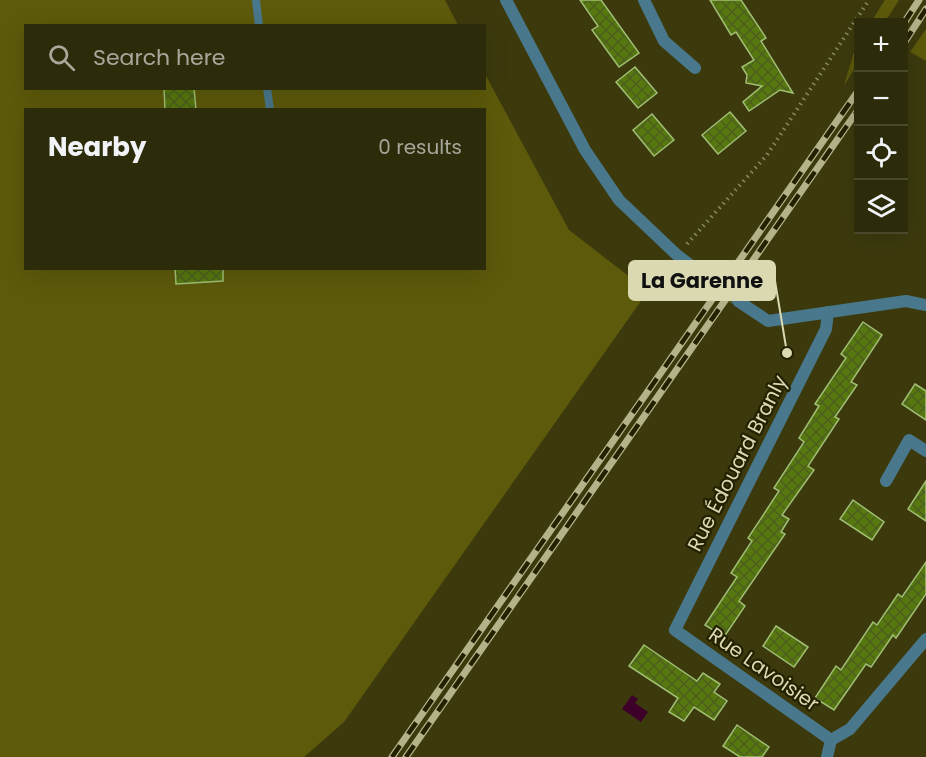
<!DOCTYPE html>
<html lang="en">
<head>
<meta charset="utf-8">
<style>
	:root { --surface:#2d2c0a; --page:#353413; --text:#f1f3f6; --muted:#a7a79c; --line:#48482b }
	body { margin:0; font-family:Poppins,sans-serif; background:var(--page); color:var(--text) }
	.controls { position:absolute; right:18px; top:18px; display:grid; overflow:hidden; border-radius:0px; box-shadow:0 6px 24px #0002 }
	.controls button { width:54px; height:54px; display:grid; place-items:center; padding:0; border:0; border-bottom:2px solid var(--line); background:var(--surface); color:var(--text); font:30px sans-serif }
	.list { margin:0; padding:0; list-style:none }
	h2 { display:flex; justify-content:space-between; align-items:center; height:78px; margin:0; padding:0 24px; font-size:26px }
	h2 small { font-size:20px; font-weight:400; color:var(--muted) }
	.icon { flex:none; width:33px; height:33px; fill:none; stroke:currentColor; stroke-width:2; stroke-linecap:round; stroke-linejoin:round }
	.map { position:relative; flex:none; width:926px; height:757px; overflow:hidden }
	.search { position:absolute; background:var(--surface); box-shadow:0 6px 24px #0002; left:24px; top:24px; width:462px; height:66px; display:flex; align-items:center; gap:15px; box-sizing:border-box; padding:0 21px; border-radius:0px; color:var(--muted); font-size:22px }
	.panel { position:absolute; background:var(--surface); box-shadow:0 6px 24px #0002; left:24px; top:108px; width:462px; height:162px; border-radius:0px }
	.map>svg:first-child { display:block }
</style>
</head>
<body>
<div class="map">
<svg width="926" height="757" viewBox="0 0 926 757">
	<defs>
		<pattern id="forest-firs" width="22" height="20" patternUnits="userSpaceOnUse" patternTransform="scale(1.5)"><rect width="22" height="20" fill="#5d5a0b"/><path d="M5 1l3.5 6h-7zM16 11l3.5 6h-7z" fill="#74712c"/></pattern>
		<pattern id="building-cross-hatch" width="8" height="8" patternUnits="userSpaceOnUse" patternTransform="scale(1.5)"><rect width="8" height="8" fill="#57780e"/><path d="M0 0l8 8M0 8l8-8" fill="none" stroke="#4d5f20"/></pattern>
	</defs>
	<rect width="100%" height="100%" fill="#3c3a0d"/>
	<!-- green -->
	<path fill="#5d5a0b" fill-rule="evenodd" d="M0 0H445L458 25 26 26V88H484L485 74 569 230 648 291 344 722 304 757H0ZM26 110H484V268H26Z
		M926 29V61L910 52Z"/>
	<!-- forest -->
	<path fill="url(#forest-firs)" d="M885 0H899L885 22H871Z
		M858 43V63L844 85 855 49Z"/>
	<!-- water -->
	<path fill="#3e0029" d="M632 695 638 699 635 703 648 712 641 722 622 709Z"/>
	<!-- building -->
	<path fill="url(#building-cross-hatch)" stroke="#a0be74" stroke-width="1.5" d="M580 0H601L639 53 619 67 592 30 598 26Z
		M710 0H741L766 38 761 41 793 93 780 90 749 111 743 102 762 86 746 83 747 75 742 67 754 60 736 32 731 35Z
		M635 67 657 93 638 108 616 82Z
		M164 88H194L196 110H165Z
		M730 112 746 131 718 154 702 135Z
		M652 114 674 140 654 156 633 130Z
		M175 268H223V281L176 284Z
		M863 322 882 335 851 382 857 385 835 417 839 419 808 466 814 470 782 515 789 519 781 532 785 534 739 601 745 606 724 637 705 625 737 577 731 573 752 541 748 538 779 491 774 488 804 442 799 438 819 406 815 404 846 358 841 354Z
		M915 384 926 391V420L902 404Z
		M926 481V521L908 509Z
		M853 500 884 522 872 540 840 519Z
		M926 562V594L896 638 893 635 871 667 866 664 834 710 815 698 836 666 841 670 873 622 877 625 898 594 902 597Z
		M776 626 808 647 794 667 763 646Z
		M644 645 697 681 703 673 720 684 714 692 727 701 714 720 694 707 684 721 669 712 678 698 629 666Z
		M737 725 769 747 762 757H740L723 746Z"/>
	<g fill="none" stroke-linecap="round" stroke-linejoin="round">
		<!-- tertiary-tunnel -->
		<path stroke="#545226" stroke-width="12" stroke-dasharray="12 6" stroke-linecap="butt" d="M711 281 738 301"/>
		<!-- path -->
		<path stroke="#89885e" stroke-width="4" stroke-dasharray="1.5 4.5" stroke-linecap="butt" d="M687 244 767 155 869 0"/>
		<!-- service -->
		<path stroke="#49778b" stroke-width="8" d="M256 0 259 26
			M267 88 270 110"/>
		<!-- minor -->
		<path stroke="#49778b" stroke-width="12" d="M644 0 664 41 695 68
			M828 312 826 329 675 630 831 740
			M886 481 909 440 926 451
			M827 757 831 740 850 729 926 639"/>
		<!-- tertiary -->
		<path stroke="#49778b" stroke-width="12" d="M506 0 585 150 619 200 677 255 711 281
			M738 301 768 321 906 301 926 305"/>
		<!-- rail casing -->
		<g stroke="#b3b289" stroke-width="7">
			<path id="rail" d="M904 23 919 0
				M904 43 926 9
				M392 757 858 91
				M406 757 858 110"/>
		</g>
		<!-- rail -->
		<use href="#rail" stroke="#232100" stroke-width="4.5" stroke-dasharray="14" stroke-linecap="butt"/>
	</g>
	<g text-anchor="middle" stroke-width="4.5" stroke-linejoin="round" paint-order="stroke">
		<!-- street labels -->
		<g font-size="20" fill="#dad9b2" stroke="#232100">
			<text transform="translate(737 463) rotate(-63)" y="7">Rue Édouard Branly</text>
			<text transform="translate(764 669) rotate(35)" y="7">Rue Lavoisier</text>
		</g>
	</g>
	<!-- callouts -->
	<path fill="none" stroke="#dad9b2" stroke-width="2" d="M787 353L775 281"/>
	<circle fill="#dad9b2" stroke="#232100" stroke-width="2" cx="787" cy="353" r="6"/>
	<rect fill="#dad9b2" stroke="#dad9b2" stroke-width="2" x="629" y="261" width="146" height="39" rx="6"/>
	<g font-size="21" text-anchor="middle" font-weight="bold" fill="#111">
		<text x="702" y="288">La Garenne</text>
	</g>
</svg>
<div class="controls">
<button>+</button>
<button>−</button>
<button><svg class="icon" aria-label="locate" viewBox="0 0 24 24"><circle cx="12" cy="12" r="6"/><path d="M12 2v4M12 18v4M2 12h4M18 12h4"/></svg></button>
<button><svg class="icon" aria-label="layers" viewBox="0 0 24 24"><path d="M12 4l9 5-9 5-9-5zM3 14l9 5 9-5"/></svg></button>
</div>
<div class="search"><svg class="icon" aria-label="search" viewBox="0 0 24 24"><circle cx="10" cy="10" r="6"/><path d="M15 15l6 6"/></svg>Search here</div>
<section class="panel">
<h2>Nearby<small>0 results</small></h2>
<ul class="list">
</ul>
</section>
</div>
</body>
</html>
